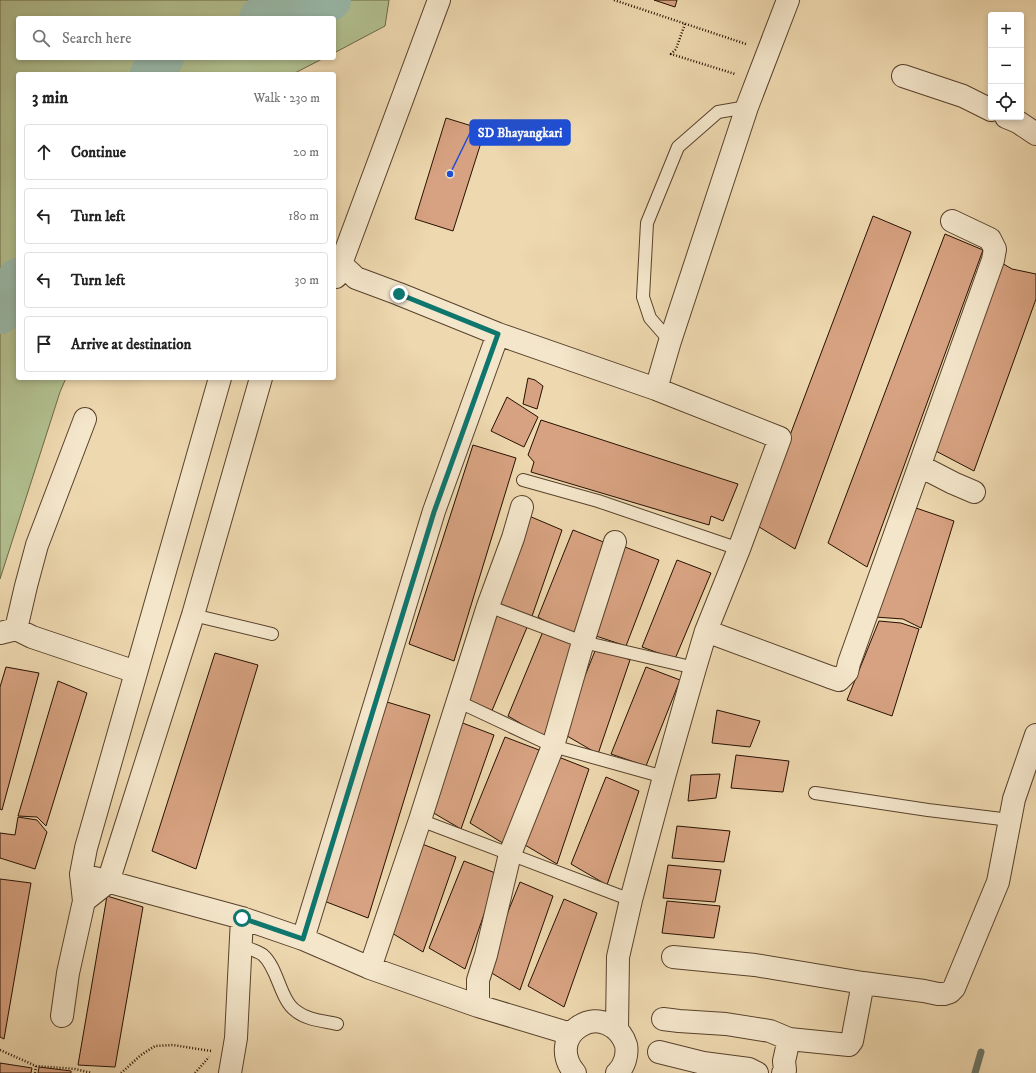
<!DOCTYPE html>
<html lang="en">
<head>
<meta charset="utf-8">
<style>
	:root { --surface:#fff; --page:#f2f2f2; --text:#222; --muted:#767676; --line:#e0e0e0 }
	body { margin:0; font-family:"IM FELL DW Pica",serif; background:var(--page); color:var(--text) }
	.controls { position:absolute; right:12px; top:12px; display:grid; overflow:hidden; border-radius:4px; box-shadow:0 2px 6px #0003 }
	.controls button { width:36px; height:36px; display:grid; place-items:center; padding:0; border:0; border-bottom:1px solid var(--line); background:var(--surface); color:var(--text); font:20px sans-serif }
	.stop { position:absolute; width:12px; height:12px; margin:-9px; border:3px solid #0f766e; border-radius:50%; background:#fff }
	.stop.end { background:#0f766e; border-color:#fff; box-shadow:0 1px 4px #0008 }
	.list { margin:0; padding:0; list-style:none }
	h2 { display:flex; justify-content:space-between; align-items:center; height:52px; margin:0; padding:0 16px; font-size:17px }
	h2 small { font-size:13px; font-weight:400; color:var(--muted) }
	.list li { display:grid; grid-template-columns:26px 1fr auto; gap:12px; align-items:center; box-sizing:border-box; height:56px; margin:0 8px 8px; padding:0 8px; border:1px solid var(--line); border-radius:4px }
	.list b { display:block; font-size:15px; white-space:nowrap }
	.list em { font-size:13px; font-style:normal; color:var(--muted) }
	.icon { flex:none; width:22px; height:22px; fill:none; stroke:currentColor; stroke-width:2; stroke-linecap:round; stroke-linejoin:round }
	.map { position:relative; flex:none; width:1036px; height:1073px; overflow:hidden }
	.search { position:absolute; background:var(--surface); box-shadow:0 2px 6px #0003; left:16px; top:16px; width:320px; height:44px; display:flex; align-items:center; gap:10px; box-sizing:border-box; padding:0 14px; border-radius:4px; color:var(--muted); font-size:15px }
	.panel { position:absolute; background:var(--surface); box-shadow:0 2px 6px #0003; left:16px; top:72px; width:320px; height:308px; border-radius:4px }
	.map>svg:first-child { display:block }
</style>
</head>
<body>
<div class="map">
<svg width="1036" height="1073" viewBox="0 0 1036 1073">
	<rect width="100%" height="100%" fill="#eed8af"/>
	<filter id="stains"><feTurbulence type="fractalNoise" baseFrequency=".005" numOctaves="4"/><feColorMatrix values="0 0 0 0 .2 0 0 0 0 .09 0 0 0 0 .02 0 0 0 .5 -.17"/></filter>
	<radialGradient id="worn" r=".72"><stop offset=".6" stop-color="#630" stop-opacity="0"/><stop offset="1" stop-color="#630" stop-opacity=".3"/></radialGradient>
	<!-- green -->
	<path fill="#b2c090" stroke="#6c6848" d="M0 0H389L385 26 334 53V18H18V58H324L293 74H18V378H66L60 392 0 579Z"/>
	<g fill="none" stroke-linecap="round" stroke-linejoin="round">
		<!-- stream -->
		<path stroke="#6b7667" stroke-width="7" d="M975 1073 981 1052"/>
		<!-- river -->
		<path stroke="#99baab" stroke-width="42" d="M260 18 297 10 328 1 330 0
			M151 74 163 58
			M0 313 18 279"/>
	</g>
	<!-- building -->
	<path fill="#d7a281" stroke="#261001" d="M654 0H677L675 7Z
		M446 118 485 130 453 231 415 219Z
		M873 216 911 232 795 549 756 525Z
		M945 234 983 250 867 567 828 543Z
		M1000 262 1012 269 1036 274V299L974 471 932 449Z
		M528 378 535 380 543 386 537 409 523 404Z
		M507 397 538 417 524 447 491 431Z
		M541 420 738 484 723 521 711 516 709 525 531 472 534 462 528 455Z
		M473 445 516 458 454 661 409 644Z
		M916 508 954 521 921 628 903 619 875 617Z
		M529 516 562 530 531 619 498 603Z
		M573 530 606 543 574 638 538 617Z
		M625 547 659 560 626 646 590 634Z
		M677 560 711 573 675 659 642 647Z
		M495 612 528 625 491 713 463 699Z
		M879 621 901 623 919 629 892 716 847 700Z
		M544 629 577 643 544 737 508 716Z
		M597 646 630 660 598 754 562 733Z
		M215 653 258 665 196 869 152 851Z
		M6 667 39 673 2 810 0 809V687Z
		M646 667 680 680 646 766 611 754Z
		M58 681 87 693 46 826 37 817 18 816Z
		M387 702 430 715 368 918 324 901Z
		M717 710 760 721 750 747 712 743Z
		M460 722 494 735 461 829 425 808Z
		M505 737 539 750 506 845 470 823Z
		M736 755 789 761 783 792 731 788Z
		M556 756 589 769 557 864 520 842Z
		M720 774 716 798 688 801 691 775Z
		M606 777 639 791 607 885 571 864Z
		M18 817 37 820 47 832 35 869 0 858V833L15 835Z
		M677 826 730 831 724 862 672 858Z
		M422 844 456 857 423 952 387 930Z
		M464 861 498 874 465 969 429 948Z
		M668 865 721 870 715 902 663 898Z
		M0 879 31 883 4 1039 0 1037Z
		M520 882 553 896 520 990 485 969Z
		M107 896 143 907 115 1067 78 1065Z
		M564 899 597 913 564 1007 528 986Z
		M667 901 720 906 714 938 662 933Z
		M0 1063 32 1068 31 1073H0Z
		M39 1067 71 1071V1073H38Z"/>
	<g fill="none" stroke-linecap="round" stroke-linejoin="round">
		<!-- lane casing -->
		<g stroke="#58422c" stroke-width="14">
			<path id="lane" d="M670 341 650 318 643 297 647 223 678 147 718 112 747 107
				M523 480 598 501 739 549
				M488 606 583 642 695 668
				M193 615 272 634
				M457 701 553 746 664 777
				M815 793 928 810 1010 820
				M420 820 631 900
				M240 945C246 948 258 951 263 955 278 968 280 1000 296 1011 307 1020 324 1021 337 1024"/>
		</g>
		<!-- street casing -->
		<g stroke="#58422c" stroke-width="24">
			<path id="street" d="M903 76 963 96 991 110
				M1006 117 1018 122 1036 134
				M334 261 341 264 356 278 399 294 498 334 656 389 780 438 739 549 706 631 695 668 664 777 631 900 618 957 617 1029
				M336 277 439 0
				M656 389 670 341 747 107 788 0
				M920 466 953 483 974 492
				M16 629 26 586 37 545 85 419
				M706 631 830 677 839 680 847 672 849 663 993 260 995 249 990 239 952 221
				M0 633 16 629 32 637 136 672
				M95 878 242 918 303 939 370 968 478 1006 571 1034
				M84 901 108 882 193 615 261 378
				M303 939 434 511 498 334
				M673 957 755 965 863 983 924 991 938 994H944L950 992 954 988 998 882 1014 799 1036 735
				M370 968 420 820 488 606 513 538 522 507
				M478 1006V980L486 955 510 854 553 746 583 642 615 542
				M62 1016 68 973 84 901 81 874 86 848 220 378
				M663 1019 679 1021 726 1024 770 1031 789 1039 849 1045 852 1041 863 983
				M659 1052 703 1063 749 1069 757 1073
				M230 1073 236 1038 242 918
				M575 1073C562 1058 562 1037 580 1026 598 1014 620 1026 626 1045 628 1055 624 1067 617 1073
				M783 1073 785 1070 784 1061 789 1039"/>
		</g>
		<!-- path -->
		<path stroke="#261001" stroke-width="2.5" stroke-dasharray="1 2" stroke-linecap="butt" d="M614 0 746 44
			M685 24 676 49 671 54 735 74
			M0 1050 36 1066 75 1069 92 1073
			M35 1073 36 1066
			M121 1073 141 1055 155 1046 173 1045 211 1051
			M195 1073 209 1057"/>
		<!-- lane -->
		<use href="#lane" stroke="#f4e6cb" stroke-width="12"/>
		<!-- street -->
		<use href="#street" stroke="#f4e6cb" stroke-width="22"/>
	</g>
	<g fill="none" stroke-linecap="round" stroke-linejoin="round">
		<!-- route -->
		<path stroke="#0f766e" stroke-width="5" d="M242 918 303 939 434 512 498 334 399 294"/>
	</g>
	<!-- callouts -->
	<path fill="none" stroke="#1d4ed8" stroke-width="1.5" d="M450 174L470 133"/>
	<circle fill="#1d4ed8" stroke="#f4e6cb" stroke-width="1.5" cx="450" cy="174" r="4"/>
	<rect fill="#1d4ed8" stroke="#1d4ed8" stroke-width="1.5" x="470" y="120" width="100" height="25" rx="4"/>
	<g font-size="13" text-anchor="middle" font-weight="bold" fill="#fff">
		<text x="520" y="137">SD Bhayangkari</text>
	</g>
	<rect width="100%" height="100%" filter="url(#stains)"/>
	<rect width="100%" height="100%" fill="url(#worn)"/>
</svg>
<div class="controls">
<button>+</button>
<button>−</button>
<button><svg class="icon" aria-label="locate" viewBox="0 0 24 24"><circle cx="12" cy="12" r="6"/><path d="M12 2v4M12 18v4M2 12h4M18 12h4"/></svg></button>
</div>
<div class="stop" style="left:242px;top:918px"></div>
<div class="stop end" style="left:399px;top:294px"></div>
<div class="search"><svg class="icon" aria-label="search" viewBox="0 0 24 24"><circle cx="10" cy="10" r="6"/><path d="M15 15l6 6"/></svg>Search here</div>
<section class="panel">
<h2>3 min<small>Walk · 230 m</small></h2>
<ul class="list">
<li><svg class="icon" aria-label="ahead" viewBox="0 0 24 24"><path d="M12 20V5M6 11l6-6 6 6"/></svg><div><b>Continue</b></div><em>20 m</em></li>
<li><svg class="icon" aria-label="left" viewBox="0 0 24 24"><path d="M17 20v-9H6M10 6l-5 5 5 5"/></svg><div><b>Turn left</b></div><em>180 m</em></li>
<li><svg class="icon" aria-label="left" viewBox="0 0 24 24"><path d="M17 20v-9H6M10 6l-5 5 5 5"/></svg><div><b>Turn left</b></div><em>30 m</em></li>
<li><svg class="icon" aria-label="arrive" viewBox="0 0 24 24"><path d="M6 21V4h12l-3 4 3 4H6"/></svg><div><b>Arrive at destination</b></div></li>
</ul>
</section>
</div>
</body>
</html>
